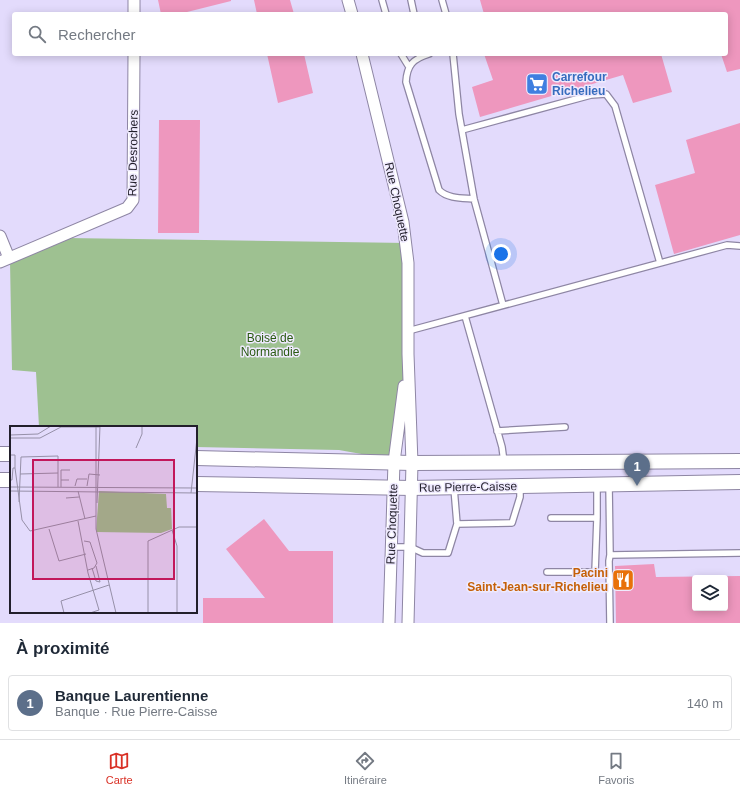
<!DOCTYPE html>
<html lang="fr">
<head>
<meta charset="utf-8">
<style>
	:root { --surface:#fff; --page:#f2f2f3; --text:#1f2937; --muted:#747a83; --line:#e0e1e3; --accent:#d93025 }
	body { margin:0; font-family:Arial,sans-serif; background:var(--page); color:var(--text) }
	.controls { position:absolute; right:12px; bottom:12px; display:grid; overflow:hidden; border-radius:4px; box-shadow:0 2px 10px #0003 }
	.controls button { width:36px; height:36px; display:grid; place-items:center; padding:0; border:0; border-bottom:1px solid var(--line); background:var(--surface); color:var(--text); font:20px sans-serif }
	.you { position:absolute; left:501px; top:254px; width:14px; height:14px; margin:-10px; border:3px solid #fff; border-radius:50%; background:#1a73e8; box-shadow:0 0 0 6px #1a73e833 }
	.badge { display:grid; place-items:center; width:26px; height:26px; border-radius:50%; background:var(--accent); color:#fff; font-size:13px; font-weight:700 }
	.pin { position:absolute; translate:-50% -33px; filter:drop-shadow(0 1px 2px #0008) }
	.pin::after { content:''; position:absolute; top:21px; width:14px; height:12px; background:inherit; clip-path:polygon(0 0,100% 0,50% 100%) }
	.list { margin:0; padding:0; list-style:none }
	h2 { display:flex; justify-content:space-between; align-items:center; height:52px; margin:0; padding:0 16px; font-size:17px }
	h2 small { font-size:13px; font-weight:400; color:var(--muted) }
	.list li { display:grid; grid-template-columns:26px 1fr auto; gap:12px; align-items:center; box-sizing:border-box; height:56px; margin:0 8px 8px; padding:0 8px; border:1px solid var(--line); border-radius:4px }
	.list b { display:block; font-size:15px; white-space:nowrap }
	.list p { margin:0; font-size:13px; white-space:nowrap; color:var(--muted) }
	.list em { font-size:13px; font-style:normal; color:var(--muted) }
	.icon { flex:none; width:22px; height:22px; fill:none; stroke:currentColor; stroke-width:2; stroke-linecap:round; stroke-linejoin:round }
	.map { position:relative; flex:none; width:740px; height:623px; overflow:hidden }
	.search { position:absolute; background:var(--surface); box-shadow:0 2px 10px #0003; left:12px; right:12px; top:12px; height:44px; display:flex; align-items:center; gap:10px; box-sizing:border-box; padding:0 14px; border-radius:4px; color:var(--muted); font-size:15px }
	.sheet { height:116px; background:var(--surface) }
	nav { display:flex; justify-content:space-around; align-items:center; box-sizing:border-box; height:56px; border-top:1px solid var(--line); background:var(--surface); font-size:11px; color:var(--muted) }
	nav a { display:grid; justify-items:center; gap:2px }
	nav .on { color:var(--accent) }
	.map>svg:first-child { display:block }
</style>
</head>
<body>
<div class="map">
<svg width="740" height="623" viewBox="0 0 740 623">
	<rect width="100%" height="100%" fill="#e3dbfc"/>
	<!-- green -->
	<path fill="#9ec191" d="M67 238 407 243V375L395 460 339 450 196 447V427H39L36 372 12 370 10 261Z"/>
	<!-- building -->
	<path fill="#ee97be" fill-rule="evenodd" d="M158 0H231V1L179 14H161Z
		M254 0H290L294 14H257Z
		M480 0H740V69L727 72 721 54H726V14H484Z
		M267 54H304L313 93 278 103Z
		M484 54H661L672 92 633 103 623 75 480 117 472 87 493 80Z
		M159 120H200L199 233H158Z
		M740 123V235L674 254 655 185 695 173 686 140Z
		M264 519 289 551H333V623H203V598H265L226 549Z
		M654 564 656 577 740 576V623H616L615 566ZM695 578H725V608H695Z"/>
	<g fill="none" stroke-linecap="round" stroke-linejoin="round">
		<!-- service casing -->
		<g stroke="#8e86a4" stroke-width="8">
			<path id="service" d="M382 0 386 14
				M411 0 414 14
				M442 0 446 14
				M401 54 409 67
				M429 54C413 59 407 65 406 82L439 190C448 199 463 198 474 199
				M453 54 459 114 474 199 503 305
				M462 130 591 95 606 94 615 106 660 263
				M465 316 502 447 504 462
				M408 331 727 245 740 246
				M497 431 565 427
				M609 485 610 555 740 553
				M551 518H597V486
				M457 524 512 523 520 497V486
				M391 547H410L423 553H448L457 524 454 488
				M610 555 609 561 610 623
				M547 572H595L597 518"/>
		</g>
		<!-- minor casing -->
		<g stroke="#8e86a4" stroke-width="13">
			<path id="minor" d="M348 0 352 14
				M134 14V0
				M362 54 403 222 408 263V354L412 463 408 623
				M0 236 9 258
				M0 262 127 208 133 200 134 54
				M389 623 394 462 404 386"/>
		</g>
		<!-- tertiary casing -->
		<g stroke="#8e86a4" stroke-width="16">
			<path id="tertiary" d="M0 454H11
				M196 458 412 463 740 461
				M0 480H11
				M196 484 411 488 740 482"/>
		</g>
		<!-- service -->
		<use href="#service" stroke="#fff" stroke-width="5.5"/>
		<!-- minor -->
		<use href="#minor" stroke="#fff" stroke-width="11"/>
		<!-- tertiary -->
		<use href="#tertiary" stroke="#fff" stroke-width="14"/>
	</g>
	<!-- icons -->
	<defs>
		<g id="supermarket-square" transform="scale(1.15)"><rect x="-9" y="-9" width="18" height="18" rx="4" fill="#3f7fe0" stroke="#efeafe"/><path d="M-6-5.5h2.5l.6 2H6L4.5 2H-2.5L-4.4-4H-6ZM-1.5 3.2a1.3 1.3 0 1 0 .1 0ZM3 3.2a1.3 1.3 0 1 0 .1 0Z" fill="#fff"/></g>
		<g id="restaurant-square" transform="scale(1.15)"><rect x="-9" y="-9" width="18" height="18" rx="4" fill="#e8710a" stroke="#efeafe"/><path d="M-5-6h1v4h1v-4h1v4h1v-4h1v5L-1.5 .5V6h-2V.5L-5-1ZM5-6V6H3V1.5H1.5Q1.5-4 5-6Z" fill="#fff"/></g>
	</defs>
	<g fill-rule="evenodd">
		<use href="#supermarket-square" x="537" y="84"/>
		<use href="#restaurant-square" x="623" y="580"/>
	</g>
	<g text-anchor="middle" stroke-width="3" stroke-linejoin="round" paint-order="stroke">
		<!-- shop labels -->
		<g font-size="12" font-weight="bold" fill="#366cbe" stroke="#efeafe" text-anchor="start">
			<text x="552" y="81">Carrefour<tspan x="552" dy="14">Richelieu</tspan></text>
		</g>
		<!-- street labels -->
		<g font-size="12" fill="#221f2b" stroke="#efeafe">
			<text transform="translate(133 153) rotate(-89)" y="4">Rue Desrochers</text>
			<text transform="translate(397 202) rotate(78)" y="4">Rue Choquette</text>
			<text transform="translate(468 487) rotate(-1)" y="4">Rue Pierre-Caisse</text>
			<text transform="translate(392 524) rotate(-88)" y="4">Rue Choquette</text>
		</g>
		<!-- park labels -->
		<g font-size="12" fill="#295a11" stroke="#efeafe">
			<text x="270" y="342">Boisé de<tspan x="270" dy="14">Normandie</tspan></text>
		</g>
		<!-- food labels -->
		<g font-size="12" font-weight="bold" fill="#c56008" stroke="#efeafe" text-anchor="end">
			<text x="608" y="577">Pacini<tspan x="608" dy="14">Saint-Jean-sur-Richelieu</tspan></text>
		</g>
	</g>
	<!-- overview -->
	<g transform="translate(10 426)">
		<rect width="187" height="187" fill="#e3dbfc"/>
		<path d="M89 65 156 68 157 82H161L162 103 151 107 86 106Z" fill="#9ec191"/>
		<path fill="none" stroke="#9690a8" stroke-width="1" d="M86 0V103L106 187M0 9 28 8 41 0M0 12H30L51 1H90M126 22 132 8V0M0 29H5V42M10 48 48 47V61M0 54H2L3 42H5L12 94 20 105 86 90M51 54V44H60M65 60 67 53H77M77 60 79 48 90 49M0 61 187 62M51 61V54H59M0 65 187 67M68 65 75 93M181 67 187 12M56 72 69 71M9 76 11 31 48 30V47M87 77 90 0M68 95 78 147 89 184 80 187M39 103 49 135 76 128M162 104 167 120V187M74 115 80 116 87 137 84 142 78 144M82 142 86 155 90 156 86 140M54 187 51 175 99 159M138 187V115L169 101H187"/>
		<path fill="#c2185b" fill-opacity="0.15" stroke="#c2185b" stroke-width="2" d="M23 34H164V153H23Z"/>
		<rect width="187" height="187" fill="none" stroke="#221f2b" stroke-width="2"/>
	</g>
</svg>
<div class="controls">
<button><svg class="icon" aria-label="layers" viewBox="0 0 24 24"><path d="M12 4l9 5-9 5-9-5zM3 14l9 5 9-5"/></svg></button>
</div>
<div class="you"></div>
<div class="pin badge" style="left:637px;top:486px;background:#5c6f8a">1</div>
<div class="search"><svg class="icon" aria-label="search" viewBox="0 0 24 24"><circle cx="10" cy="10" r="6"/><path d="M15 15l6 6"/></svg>Rechercher</div>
</div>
<section class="sheet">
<h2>À proximité<small></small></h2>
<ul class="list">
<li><span class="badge" style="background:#5c6f8a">1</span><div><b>Banque Laurentienne</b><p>Banque · Rue Pierre-Caisse</p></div><em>140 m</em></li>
</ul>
</section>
<nav>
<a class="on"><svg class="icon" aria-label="map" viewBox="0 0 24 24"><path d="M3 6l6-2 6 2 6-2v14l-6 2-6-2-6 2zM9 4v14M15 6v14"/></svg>Carte</a>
<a><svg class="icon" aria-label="directions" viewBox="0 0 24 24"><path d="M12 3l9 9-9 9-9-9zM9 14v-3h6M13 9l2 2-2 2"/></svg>Itinéraire</a>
<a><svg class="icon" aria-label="saved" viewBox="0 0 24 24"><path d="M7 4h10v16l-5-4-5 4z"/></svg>Favoris</a>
</nav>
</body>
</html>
